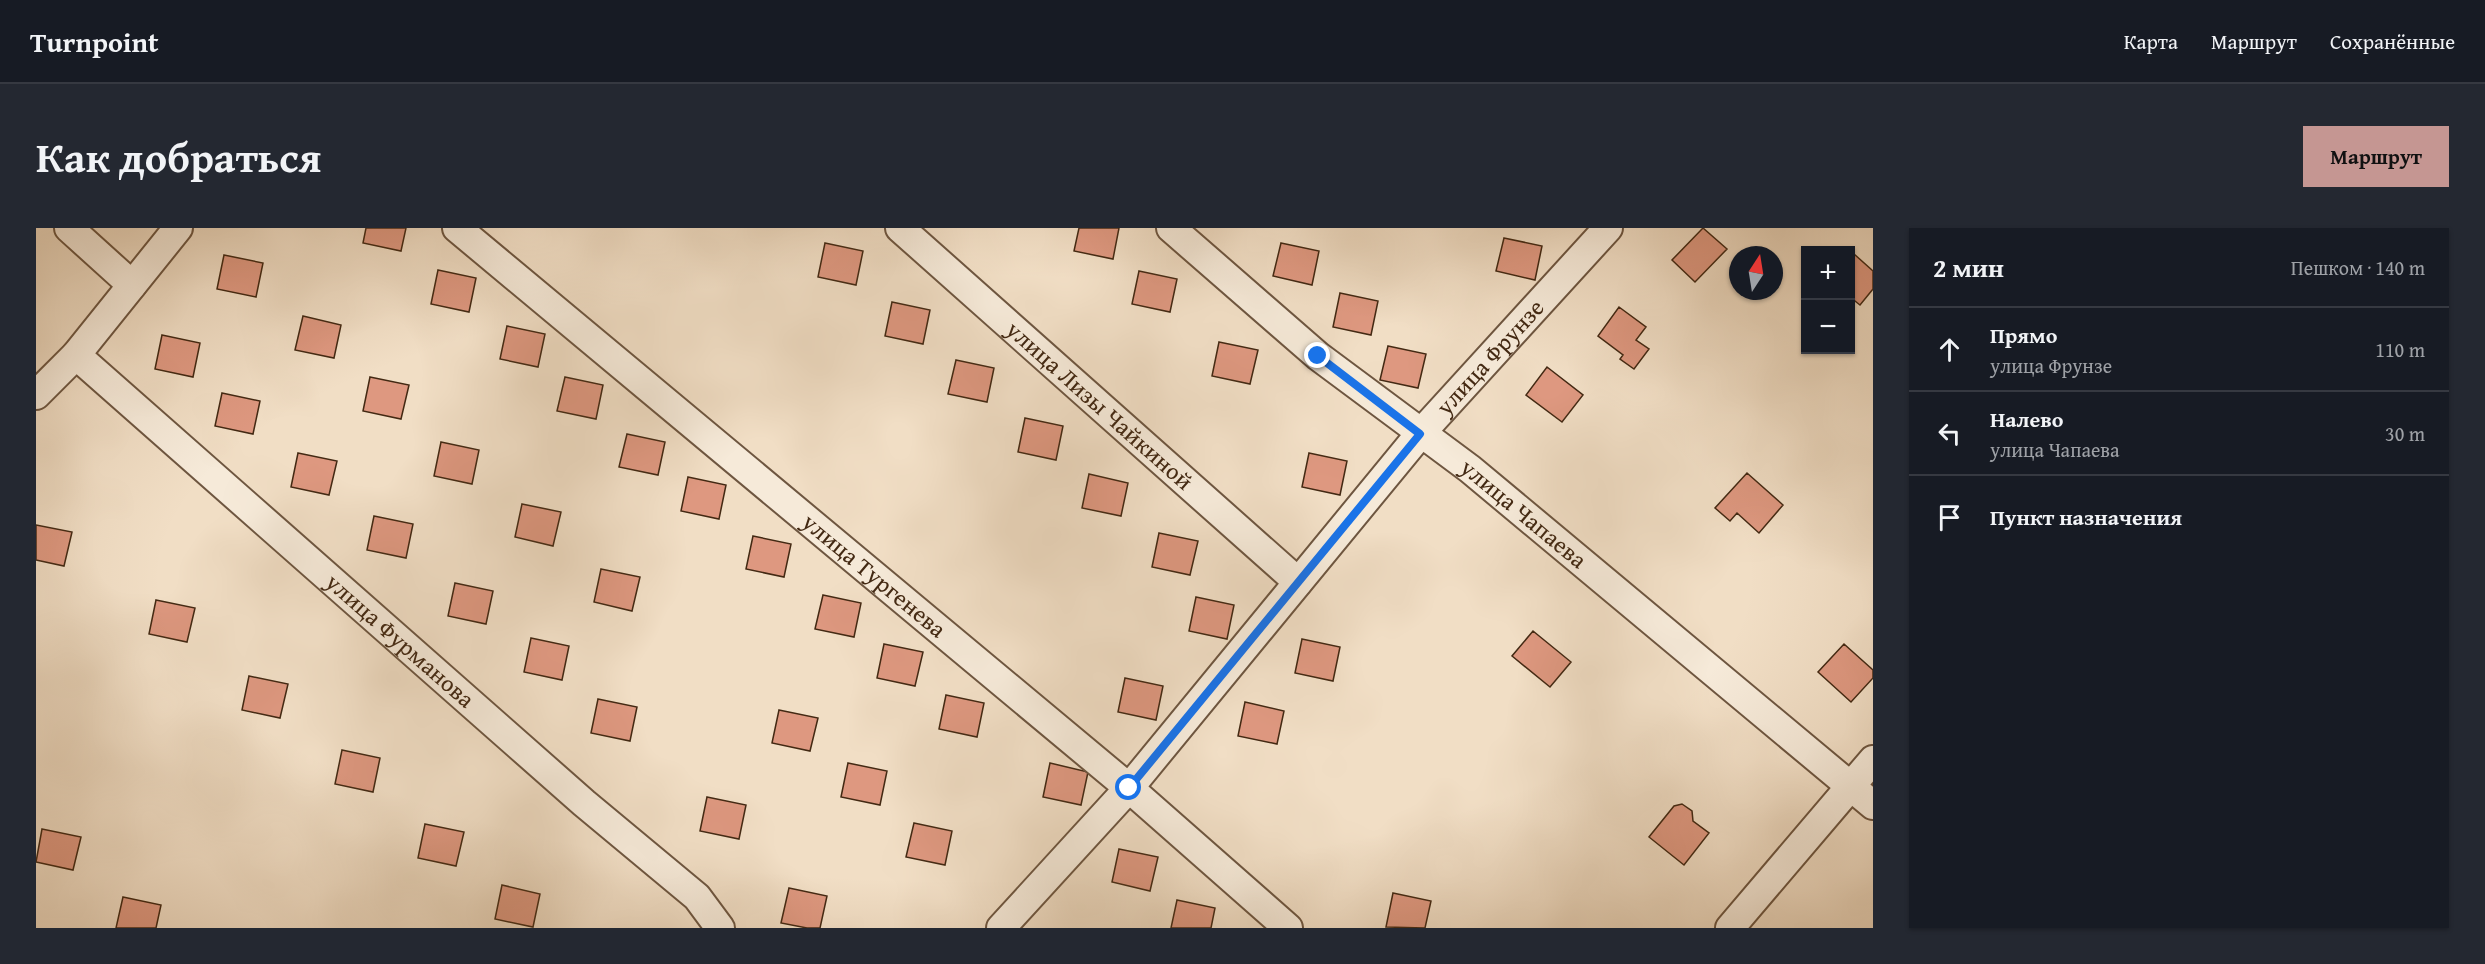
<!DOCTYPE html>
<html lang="ru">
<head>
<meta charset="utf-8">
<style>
	:root { --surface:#171b24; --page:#242831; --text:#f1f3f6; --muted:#9ea1a6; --line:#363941; --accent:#c59692 }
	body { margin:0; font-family:"Gentium Book Plus",serif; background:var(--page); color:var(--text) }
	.controls { position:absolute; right:18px; top:18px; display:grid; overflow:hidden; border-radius:0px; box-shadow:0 2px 4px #0004 }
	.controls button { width:54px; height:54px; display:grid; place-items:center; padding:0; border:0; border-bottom:2px solid var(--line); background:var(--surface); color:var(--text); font:30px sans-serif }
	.compass { position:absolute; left:1693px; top:18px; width:54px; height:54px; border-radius:50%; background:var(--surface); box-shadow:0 2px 4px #0004; rotate:12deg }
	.stop { position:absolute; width:18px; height:18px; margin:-14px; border:4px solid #1a73e8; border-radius:50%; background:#fff }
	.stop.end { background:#1a73e8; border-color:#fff; box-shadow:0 2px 6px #0008 }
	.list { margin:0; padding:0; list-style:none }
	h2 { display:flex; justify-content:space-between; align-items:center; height:78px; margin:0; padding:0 24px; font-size:26px }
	h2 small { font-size:20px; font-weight:400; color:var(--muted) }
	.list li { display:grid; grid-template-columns:39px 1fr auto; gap:18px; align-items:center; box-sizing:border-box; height:84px; padding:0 24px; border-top:2px solid var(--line) }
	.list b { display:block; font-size:22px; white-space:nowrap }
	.list p { margin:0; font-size:20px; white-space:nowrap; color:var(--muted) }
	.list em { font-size:20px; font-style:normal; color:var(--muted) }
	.icon { flex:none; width:33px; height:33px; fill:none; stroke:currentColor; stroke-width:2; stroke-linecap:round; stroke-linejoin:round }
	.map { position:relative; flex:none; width:1837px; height:700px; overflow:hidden; border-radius:0px }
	header { display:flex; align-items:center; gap:36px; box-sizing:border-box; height:84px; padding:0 30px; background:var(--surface); border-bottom:2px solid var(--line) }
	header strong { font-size:28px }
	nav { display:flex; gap:33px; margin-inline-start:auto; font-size:21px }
	.intro { display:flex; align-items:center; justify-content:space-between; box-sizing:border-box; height:144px; padding:0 36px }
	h1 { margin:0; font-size:42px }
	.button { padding:15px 27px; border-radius:0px; background:var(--accent); color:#111; font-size:21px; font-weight:700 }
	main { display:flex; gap:36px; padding:0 36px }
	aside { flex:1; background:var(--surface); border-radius:0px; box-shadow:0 2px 4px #0004 }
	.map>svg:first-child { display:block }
</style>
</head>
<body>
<header>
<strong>Turnpoint</strong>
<nav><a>Карта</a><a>Маршрут</a><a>Сохранённые</a></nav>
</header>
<div class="intro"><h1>Как добраться</h1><a class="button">Маршрут</a></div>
<main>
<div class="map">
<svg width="1837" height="700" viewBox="0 0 1837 700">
	<rect width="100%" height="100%" fill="#f1dec5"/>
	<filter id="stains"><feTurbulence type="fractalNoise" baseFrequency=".00333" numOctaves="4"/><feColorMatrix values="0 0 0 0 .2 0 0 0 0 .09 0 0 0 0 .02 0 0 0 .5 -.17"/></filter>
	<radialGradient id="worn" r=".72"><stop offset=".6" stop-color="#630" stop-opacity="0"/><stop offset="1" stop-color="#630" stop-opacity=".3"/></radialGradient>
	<!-- building -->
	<path fill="#de9880" stroke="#432913" stroke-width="1.5" d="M330 0H370L365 23 327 15Z
		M1043 0H1083L1077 31 1038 23Z
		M1667 0 1691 21 1659 54 1636 32Z
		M1468 10 1506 18 1499 52 1460 43Z
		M789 15 827 23 820 57 782 49Z
		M1245 15 1283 23 1276 57 1237 48Z
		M1818 26 1837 43V61L1824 77 1814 69V30Z
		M188 27 227 35 220 69 181 61Z
		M402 42 440 50 433 84 395 76Z
		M1103 43 1141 51 1134 84 1096 76Z
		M1304 65 1342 73 1335 107 1297 99Z
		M856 74 894 82 887 116 849 108Z
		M1583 79 1610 99 1600 112 1613 121 1598 141 1584 131 1587 127 1562 108Z
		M267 88 305 97 298 130 259 122Z
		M471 98 509 106 502 139 464 131Z
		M126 107 164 115 157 149 119 141Z
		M1183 114 1222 122 1214 156 1176 148Z
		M1352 118 1390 126 1382 160 1344 152Z
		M920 132 958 140 951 174 912 166Z
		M1511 139 1547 167 1526 194 1490 167Z
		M334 149 373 157 365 191 327 183Z
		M529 149 567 157 560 191 521 183Z
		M186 165 224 173 217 206 179 198Z
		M989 190 1027 198 1020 232 982 224Z
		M591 206 629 214 622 247 583 239Z
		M405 214 443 222 436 256 398 248Z
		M262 225 301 233 293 267 255 259Z
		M1273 225 1311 233 1304 267 1266 259Z
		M1711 245 1747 277 1723 305 1701 285 1694 293 1679 280Z
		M1053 246 1092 255 1085 288 1046 280Z
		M652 249 690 257 683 291 645 283Z
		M486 276 525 284 517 318 479 309Z
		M338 288 377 296 370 330 331 322Z
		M0 297 36 304 28 338 0 332Z
		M1123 305 1162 313 1154 347 1116 339Z
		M717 308 755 316 748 349 710 341Z
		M565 341 604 349 596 383 558 374Z
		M419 355 457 363 450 396 412 388Z
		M787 367 825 375 818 409 779 401Z
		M1160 369 1198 377 1191 411 1153 403Z
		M120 372 159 380 151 414 113 406Z
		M1497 403 1535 434 1514 459 1476 428Z
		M495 410 533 418 526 452 488 444Z
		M1266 411 1304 419 1297 453 1259 445Z
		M848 416 887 424 879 458 841 450Z
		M1808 416 1837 442V450L1815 474 1782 444Z
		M213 448 252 456 244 490 206 482Z
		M1089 450 1127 458 1120 492 1082 484Z
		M910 467 948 475 941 509 903 501Z
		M562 471 601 479 594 513 555 505Z
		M1209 474 1248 483 1241 516 1202 508Z
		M743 482 782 490 774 523 736 515Z
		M306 522 344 530 337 564 299 556Z
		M812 535 851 543 844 577 805 569Z
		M1014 535 1052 544 1045 577 1007 569Z
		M671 569 710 577 703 611 664 603Z
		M1646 576 1656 583 1657 593 1673 605 1648 637 1613 609 1638 578Z
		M878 595 916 603 909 637 870 629Z
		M389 596 428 604 420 638 382 630Z
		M6 601 45 609 37 642 0 634Z
		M1083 621 1122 629 1114 663 1076 654Z
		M466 657 504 666 497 699 459 691Z
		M753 660 791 668 784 700H771L745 695Z
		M1357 665 1395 673 1389 700 1350 699Z
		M87 669 125 677 120 700H80Z
		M1141 672 1179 680 1175 700H1135Z"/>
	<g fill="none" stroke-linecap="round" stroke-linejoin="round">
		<!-- minor casing -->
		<g stroke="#6e5640" stroke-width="32">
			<g id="minor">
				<path d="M33 0 96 57"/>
				<path id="s1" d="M421 0 1093 560 1252 700"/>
				<path id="s2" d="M864 0 1262 354"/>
				<path id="s3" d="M1135 0 1282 128 1434 241 1837 577"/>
				<path id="s4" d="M40 127 548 575 661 669 684 700"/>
				<path d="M0 167 40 127 142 0"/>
				<path id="s5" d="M965 700 1093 560 1384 206 1572 0"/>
				<path d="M1694 700 1837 532"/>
			</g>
		</g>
		<!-- minor -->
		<use href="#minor" stroke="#f6ead9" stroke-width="28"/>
	</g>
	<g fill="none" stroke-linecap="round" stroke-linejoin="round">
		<!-- route -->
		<path stroke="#1a73e8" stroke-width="8" d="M1093 560 1384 206 1282 128"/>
	</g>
	<g text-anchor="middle" stroke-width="5" stroke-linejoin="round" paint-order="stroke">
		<!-- street labels -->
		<g font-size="24" fill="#432913" stroke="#f6ead9">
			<text dy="8" stroke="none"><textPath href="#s5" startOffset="752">улица Фрунзе</textPath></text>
			<text dy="8" stroke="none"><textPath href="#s2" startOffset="267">улица Лизы Чайкиной</textPath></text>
			<text dy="8" stroke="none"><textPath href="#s3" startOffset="454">улица Чапаева</textPath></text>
			<text dy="8" stroke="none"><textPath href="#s1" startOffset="543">улица Тургенева</textPath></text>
			<text dy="8" stroke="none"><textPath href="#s4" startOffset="432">улица Фурманова</textPath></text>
		</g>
	</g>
	<rect width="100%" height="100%" filter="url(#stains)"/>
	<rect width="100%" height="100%" fill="url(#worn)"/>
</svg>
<div class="controls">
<button>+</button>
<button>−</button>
</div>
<svg class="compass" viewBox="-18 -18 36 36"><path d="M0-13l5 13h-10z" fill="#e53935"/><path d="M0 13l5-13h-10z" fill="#9ea1a6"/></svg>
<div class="stop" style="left:1093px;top:560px"></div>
<div class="stop end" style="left:1282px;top:128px"></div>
</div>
<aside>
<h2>2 мин<small>Пешком · 140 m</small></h2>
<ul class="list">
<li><svg class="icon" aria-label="ahead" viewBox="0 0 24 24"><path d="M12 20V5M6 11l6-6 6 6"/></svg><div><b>Прямо</b><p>улица Фрунзе</p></div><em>110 m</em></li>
<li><svg class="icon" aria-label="left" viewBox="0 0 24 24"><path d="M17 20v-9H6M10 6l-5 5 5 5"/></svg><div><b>Налево</b><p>улица Чапаева</p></div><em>30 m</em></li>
<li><svg class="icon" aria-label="arrive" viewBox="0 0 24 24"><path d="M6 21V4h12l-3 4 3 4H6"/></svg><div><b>Пункт назначения</b></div></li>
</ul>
</aside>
</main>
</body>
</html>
